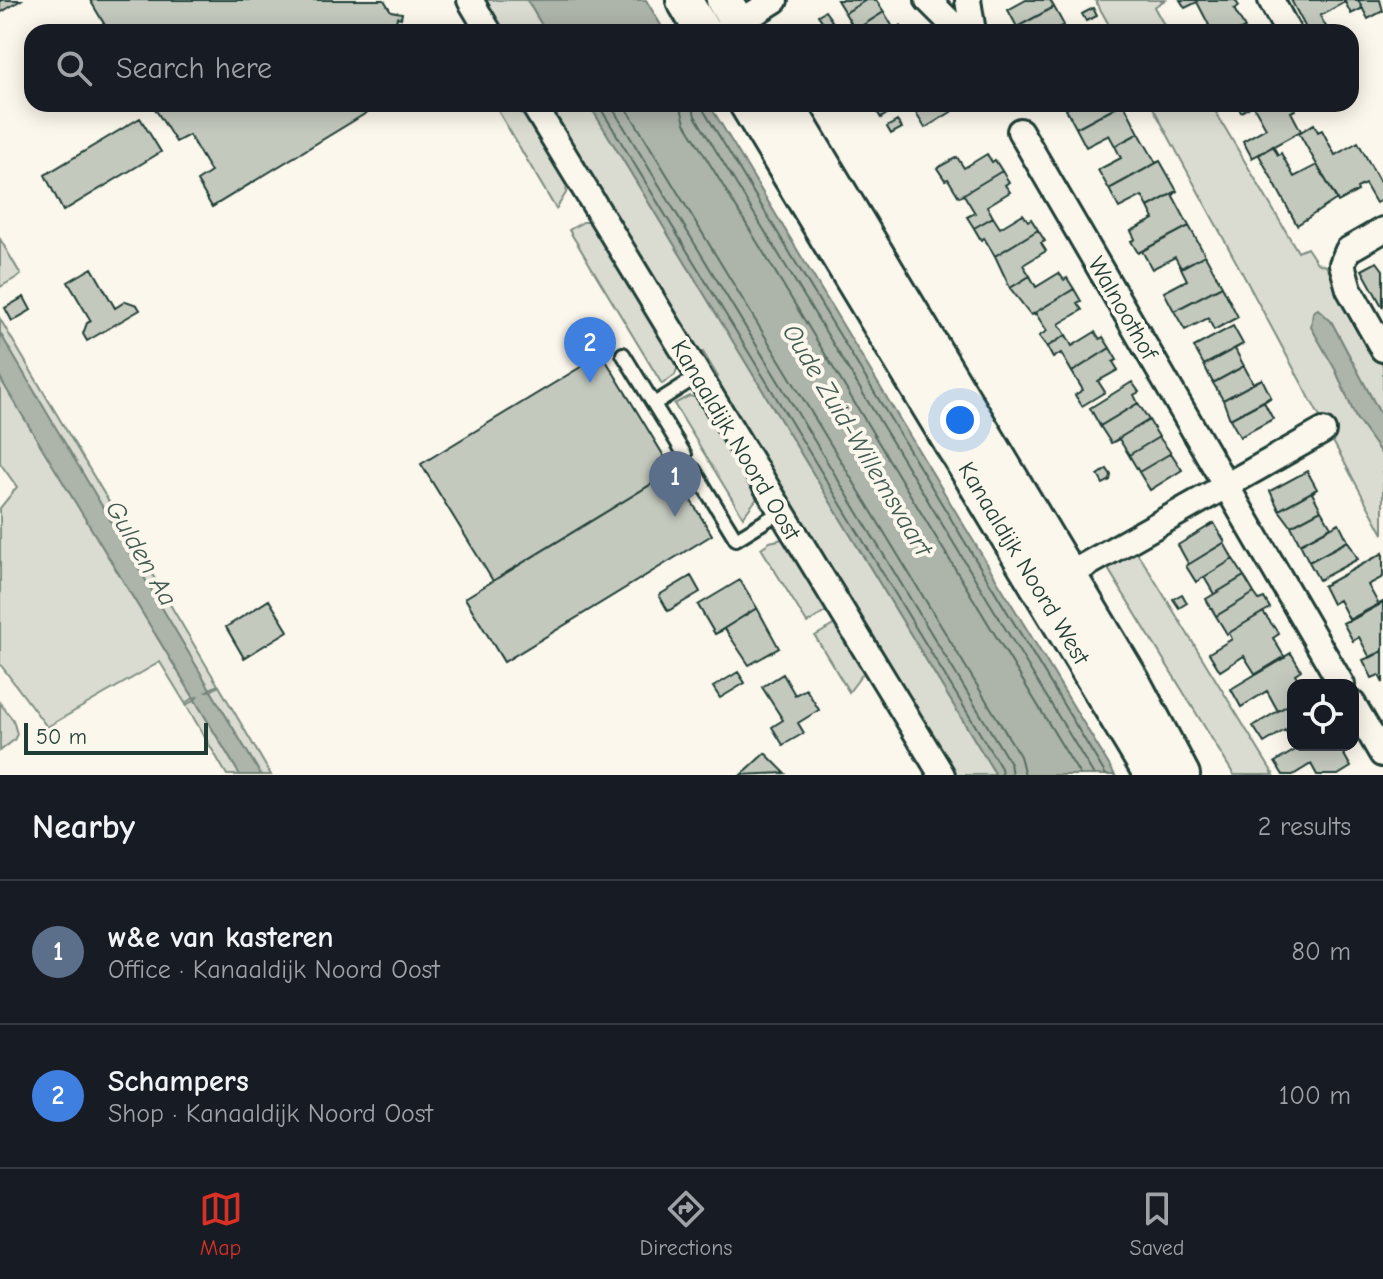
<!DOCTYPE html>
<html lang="en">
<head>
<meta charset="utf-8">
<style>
	:root { --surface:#171b24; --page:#20242c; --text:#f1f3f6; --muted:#9ea1a6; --line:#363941; --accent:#d93025 }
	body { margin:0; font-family:"Comic Neue",sans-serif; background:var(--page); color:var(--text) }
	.controls { position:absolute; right:24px; bottom:24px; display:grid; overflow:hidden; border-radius:16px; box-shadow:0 4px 20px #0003 }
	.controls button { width:72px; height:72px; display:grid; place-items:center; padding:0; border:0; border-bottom:2px solid var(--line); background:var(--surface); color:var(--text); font:40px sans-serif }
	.scale { position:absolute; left:24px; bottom:20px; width:184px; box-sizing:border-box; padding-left:8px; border:4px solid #1f3d34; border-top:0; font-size:22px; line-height:28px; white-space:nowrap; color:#1f3d34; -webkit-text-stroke:6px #fbf7ec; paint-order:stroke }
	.you { position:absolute; left:960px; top:420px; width:28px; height:28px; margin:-20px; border:6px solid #fff; border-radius:50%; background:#1a73e8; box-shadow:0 0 0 12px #1a73e833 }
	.badge { display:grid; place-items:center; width:52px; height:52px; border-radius:50%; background:var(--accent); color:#fff; font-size:26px; font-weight:700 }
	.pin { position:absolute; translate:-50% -66px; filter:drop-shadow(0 2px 4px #0008) }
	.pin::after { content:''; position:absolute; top:42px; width:28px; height:24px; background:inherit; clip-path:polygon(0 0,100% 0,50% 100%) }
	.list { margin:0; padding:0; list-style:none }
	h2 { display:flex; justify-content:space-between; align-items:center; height:104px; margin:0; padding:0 32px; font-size:34px }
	h2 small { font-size:26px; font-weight:400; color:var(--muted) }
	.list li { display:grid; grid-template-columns:52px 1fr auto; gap:24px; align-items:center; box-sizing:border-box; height:144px; padding:0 32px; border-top:2px solid var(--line) }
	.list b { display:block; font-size:30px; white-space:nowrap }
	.list p { margin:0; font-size:26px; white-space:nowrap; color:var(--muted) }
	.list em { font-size:26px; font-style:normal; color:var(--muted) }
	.icon { flex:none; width:44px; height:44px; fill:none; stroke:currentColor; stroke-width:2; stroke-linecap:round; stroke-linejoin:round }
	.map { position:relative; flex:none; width:1383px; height:775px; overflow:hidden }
	.search { position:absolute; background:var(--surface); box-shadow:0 4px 20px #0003; left:24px; right:24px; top:24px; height:88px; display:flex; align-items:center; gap:20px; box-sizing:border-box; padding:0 28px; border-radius:24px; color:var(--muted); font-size:30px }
	.sheet { height:392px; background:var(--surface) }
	nav { display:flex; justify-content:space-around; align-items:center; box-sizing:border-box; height:112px; border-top:2px solid var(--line); background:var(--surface); font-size:22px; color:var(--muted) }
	nav a { display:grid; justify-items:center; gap:4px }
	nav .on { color:var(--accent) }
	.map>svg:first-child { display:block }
</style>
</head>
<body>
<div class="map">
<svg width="1383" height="775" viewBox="0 0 1383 775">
	<rect width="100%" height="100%" fill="#fbf7ec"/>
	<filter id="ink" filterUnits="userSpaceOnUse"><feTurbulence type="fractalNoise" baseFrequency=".0125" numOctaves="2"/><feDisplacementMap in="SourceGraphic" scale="16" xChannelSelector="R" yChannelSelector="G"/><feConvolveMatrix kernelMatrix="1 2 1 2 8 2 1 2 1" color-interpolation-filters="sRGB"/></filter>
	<g filter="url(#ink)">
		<!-- green -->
		<path fill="#dbdcd1" stroke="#7d8c82" stroke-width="2" d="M484 0H527L546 32H503Z
			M1095 0H1165L1154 7 1168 32H1113Z
			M494 104H519L567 183 566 193 556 209Z
			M547 104H589L996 775H955L947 764 714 380 718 377 703 352 699 354Z
			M1151 104H1211L1298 252 1307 248 1317 263 1326 266 1383 366V419L1331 321 1336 371 1356 418 1383 456V534Z
			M583 222H591L678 366 675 375 662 384 569 230Z
			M0 239 21 275 0 287Z
			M0 319 218 685 210 689 119 540 0 333Z
			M0 377 194 698 185 703 160 662 47 727 0 664V508L17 487 0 463Z
			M689 396 698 398 758 497 743 517 674 404Z
			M783 539 827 611 807 623 761 548 770 542Z
			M1135 550 1146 566 1274 775H1234L1107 567Z
			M835 624 864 672 849 692 815 636Z
			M219 686 271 775H261L211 691Z
			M195 700 240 775H227L186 705Z
			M0 703 13 720 17 734 14 740 0 751Z"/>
		<!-- water -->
		<path fill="#adb4aa" stroke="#74847b" stroke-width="2" d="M527 0H646L665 32H546Z
			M589 104H709L1115 775H996Z
			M1318 309 1331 321 1383 419V456L1356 418 1336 371 1311 327 1313 312Z
			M0 333 210 689 207 691H211L261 775H240L195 700 197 697 194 698 4 385 0 377Z"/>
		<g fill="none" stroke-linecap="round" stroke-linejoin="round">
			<!-- shore -->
			<path stroke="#586d63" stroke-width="2" d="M598 104 1001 768 1002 775
				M610 104 1010 763 1012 775
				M624 104 1020 756 1025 775
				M680 104 685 123 1080 775
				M692 104 695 116 1094 775
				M702 104 704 111 1106 775"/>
		</g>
		<!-- building -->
		<path fill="#c4c9be" stroke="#1f3d34" stroke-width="2" d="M0 0H21L0 13Z
			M90 0H384L391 11 402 13 401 18 397 17 394 32H109Z
			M837 0H866L845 13Z
			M866 0H876L884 12 855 30 845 13Z
			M1026 0H1050L1054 7 1017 27 1008 10Z
			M1180 0H1235L1239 6 1234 9 1245 28 1236 32H1197L1209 25 1197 2 1185 8Z
			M1291 0H1358L1363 8 1351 14 1345 2 1320 16 1329 32H1308Z
			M1358 0H1380L1383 11 1368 19Z
			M1054 7 1064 25 1050 32H1020L1017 27Z
			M1093 8 1097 16 1086 21 1082 14Z
			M825 11 832 21 825 25 818 15Z
			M884 12 894 29 902 25 890 32H856L855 30Z
			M152 104H368L364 106 368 112 212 207 197 181 211 172 189 135 176 142Z
			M887 104 891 111 881 118 876 110Z
			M925 104H960L961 106 925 128 914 110Z
			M1075 104H1121L1076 128 1066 109Z
			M1121 104H1124L1139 133 1115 146 1109 135 1086 147 1076 128Z
			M1237 104H1292L1295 110 1291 112 1301 131 1252 158 1243 141 1266 128 1253 105 1241 112Z
			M140 118 161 152 63 211 45 175Z
			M897 121 902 128 891 134 887 127Z
			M1314 124 1318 132 1322 130 1335 155 1358 142 1383 188V199L1376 203 1365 184 1357 188 1358 191 1338 202 1299 133Z
			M1139 133 1156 163 1160 161 1109 189 1098 170 1121 158 1115 146Z
			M1273 146 1278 155 1281 153 1294 177 1317 165 1337 199 1297 225 1259 155Z
			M987 154 992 162 995 160 1002 171 959 197 948 179 945 180 937 168 957 157 964 168Z
			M1160 161 1177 191 1148 207 1142 196 1119 208 1109 189Z
			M1002 171 1009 182 1005 185 1010 192 987 206 993 217 974 228 967 217 975 213 964 195 959 197Z
			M1177 191 1173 196 1189 226 1138 253 1131 241 1135 239 1131 231 1154 219 1148 207Z
			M1023 214 1028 221 1031 219 1038 230 995 256 984 238 981 240 974 228 993 217 1000 228Z
			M1189 226 1205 255 1181 268 1175 257 1152 269 1142 251Z
			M1038 230 1045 241 1041 243 1046 251 1023 265 1030 276 1010 288 995 256Z
			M1205 255 1222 286 1174 311 1164 292 1187 280 1181 268Z
			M1377 262 1383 270V308L1362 270Z
			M92 268 115 308 126 301 137 305 140 310 87 341 83 334 87 323 91 321 68 282Z
			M1059 273 1064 280 1067 278 1074 289 1031 315 1010 288 1030 276 1036 287Z
			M1222 286 1238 317 1214 330 1208 318 1185 330 1174 311Z
			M1074 289 1081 301 1077 303 1082 310 1059 324 1066 335 1047 347 1039 336 1047 331 1036 314 1031 315Z
			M24 297 31 310 12 321 5 308Z
			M1233 326 1243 344 1204 365 1194 347Z
			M1095 332 1100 339 1103 337 1110 348 1072 372 1061 353 1053 358 1047 347 1066 335 1072 346Z
			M1243 344 1235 349 1244 366 1213 383 1204 365Z
			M1110 348 1117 360 1113 362 1118 370 1098 381 1105 392 1082 406 1075 395 1083 390 1072 372Z
			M602 354 673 471 493 581 421 464Z
			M1244 366 1253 383 1262 379 1223 400 1213 383Z
			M1262 379 1271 397 1230 419 1223 400Z
			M1132 382 1139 392 1134 395 1138 403 1100 426 1090 408Z
			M1272 397 1264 402 1273 419 1240 437 1230 419Z
			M1138 403 1149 420 1111 443 1100 426Z
			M1149 420 1159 437 1129 455 1119 439 1111 443Z
			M1159 437 1171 453 1139 472 1129 455Z
			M1171 453 1182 470 1150 490 1139 472Z
			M1107 469 1111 475 1110 480 1103 484 1098 475Z
			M673 471 712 535 504 662 465 598Z
			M1307 471 1317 489 1279 510 1270 491Z
			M1317 489 1312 493 1321 510 1291 526 1279 510Z
			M1321 510 1331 527 1300 544 1291 526Z
			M1214 523 1225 542 1186 566 1188 563 1178 545Z
			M1339 523 1348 541 1309 562 1300 544Z
			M1348 541 1358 559 1319 580 1309 562Z
			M1224 543 1233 559 1196 582 1186 566Z
			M1383 553V577L1368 585 1379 605 1350 621 1339 600 1332 604 1323 586Z
			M1233 559 1244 576 1214 594 1204 577Z
			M691 576 700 592 668 611 659 595Z
			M1244 576 1254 593 1216 616 1206 599Z
			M740 580 757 608 715 634 698 605Z
			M1254 593 1259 600 1264 598 1270 608 1227 634 1216 616Z
			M1182 594 1187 603 1179 608 1173 599Z
			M269 600 288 631 244 658 226 627Z
			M1383 602V651L1370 658 1359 637 1353 641 1343 623Z
			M757 608 779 648 749 665 725 629 715 634Z
			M1263 612 1279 634 1273 638 1285 658 1256 675 1244 656 1220 671 1209 653 1232 639 1229 633Z
			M1383 651V683L1379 675 1372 678 1363 660Z
			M1291 653 1301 670 1295 674 1302 685H1293V702L1278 711 1267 691 1241 707 1231 689Z
			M738 672 745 683 720 698 713 687Z
			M783 674 795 695 806 689 819 710 798 723 804 733 783 745 772 727 783 720 762 687Z
			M1293 702V742L1285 730 1264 743 1253 726Z
			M1304 745H1341L1339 746 1351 767 1338 775H1317L1311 764 1293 775H1283L1275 762Z
			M765 753 785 773 741 775Z"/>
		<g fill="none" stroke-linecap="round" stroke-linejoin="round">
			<!-- lane casing -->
			<g stroke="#1f3d34" stroke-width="18">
				<path id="lane" d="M623 354 685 455
					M654 404 698 376
					M694 470 736 539 780 512"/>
			</g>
			<!-- street casing -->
			<g stroke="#1f3d34" stroke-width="30">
				<path id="street" d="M470 0 489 32
					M928 0 960 32
					M968 0 973 32
					M1271 0 1288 32
					M726 31 775 0
					M533 104 942 775
					M1020 131 1342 685
					M1383 230 1348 250 1342 264 1349 289 1383 349
					M1054 583 1323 431
					M1353 704 1382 754"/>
			</g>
			<!-- secondary casing -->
			<g stroke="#1f3d34" stroke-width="40">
				<path id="secondary" d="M684 0 703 32
					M724 0 743 32
					M747 104 1152 775
					M786 104 1132 681 1182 775"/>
			</g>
			<!-- lane -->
			<use href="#lane" stroke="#fbf7ec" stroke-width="12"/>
			<!-- street -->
			<use href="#street" stroke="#fbf7ec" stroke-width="24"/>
			<!-- secondary -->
			<use href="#secondary" stroke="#fbf7ec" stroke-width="34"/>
		</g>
	</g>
	<g text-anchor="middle" stroke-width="8" stroke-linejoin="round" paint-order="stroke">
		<!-- street labels -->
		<g font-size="24" fill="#1f3d34" stroke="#fbf7ec">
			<text transform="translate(1123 308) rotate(60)" y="8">Walnoothof</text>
			<text transform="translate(736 440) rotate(59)" y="8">Kanaaldijk Noord Oost</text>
			<text transform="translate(1024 563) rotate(59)" y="8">Kanaaldijk Noord West</text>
		</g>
		<!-- water labels -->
		<g font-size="26" font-style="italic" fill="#425b52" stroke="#fbf7ec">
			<text transform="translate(858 440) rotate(59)" y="9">Oude Zuid-Willemsvaart</text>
			<text transform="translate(142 553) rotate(60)" y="9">Gulden Aa</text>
		</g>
	</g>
</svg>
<div class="controls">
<button><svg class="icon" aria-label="locate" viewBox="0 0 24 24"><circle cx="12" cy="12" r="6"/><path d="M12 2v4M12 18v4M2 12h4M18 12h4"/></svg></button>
</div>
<div class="scale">50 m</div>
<div class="you"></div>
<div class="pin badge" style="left:675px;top:517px;background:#5c6f8a">1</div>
<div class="pin badge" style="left:590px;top:383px;background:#3f7fe0">2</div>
<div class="search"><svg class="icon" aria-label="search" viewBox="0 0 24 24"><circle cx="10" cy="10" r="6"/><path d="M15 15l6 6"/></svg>Search here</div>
</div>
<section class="sheet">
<h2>Nearby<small>2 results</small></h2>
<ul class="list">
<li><span class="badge" style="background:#5c6f8a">1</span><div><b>w&amp;e van kasteren</b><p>Office · Kanaaldijk Noord Oost</p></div><em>80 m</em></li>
<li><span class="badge" style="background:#3f7fe0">2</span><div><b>Schampers</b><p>Shop · Kanaaldijk Noord Oost</p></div><em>100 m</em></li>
</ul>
</section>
<nav>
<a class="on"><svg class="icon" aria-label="map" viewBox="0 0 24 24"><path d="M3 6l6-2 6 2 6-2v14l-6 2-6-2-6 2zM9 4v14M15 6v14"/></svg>Map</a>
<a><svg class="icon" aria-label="directions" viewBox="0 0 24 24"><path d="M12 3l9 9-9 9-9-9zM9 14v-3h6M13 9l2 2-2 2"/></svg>Directions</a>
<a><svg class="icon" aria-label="saved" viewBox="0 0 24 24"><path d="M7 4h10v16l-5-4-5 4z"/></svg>Saved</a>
</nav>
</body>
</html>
